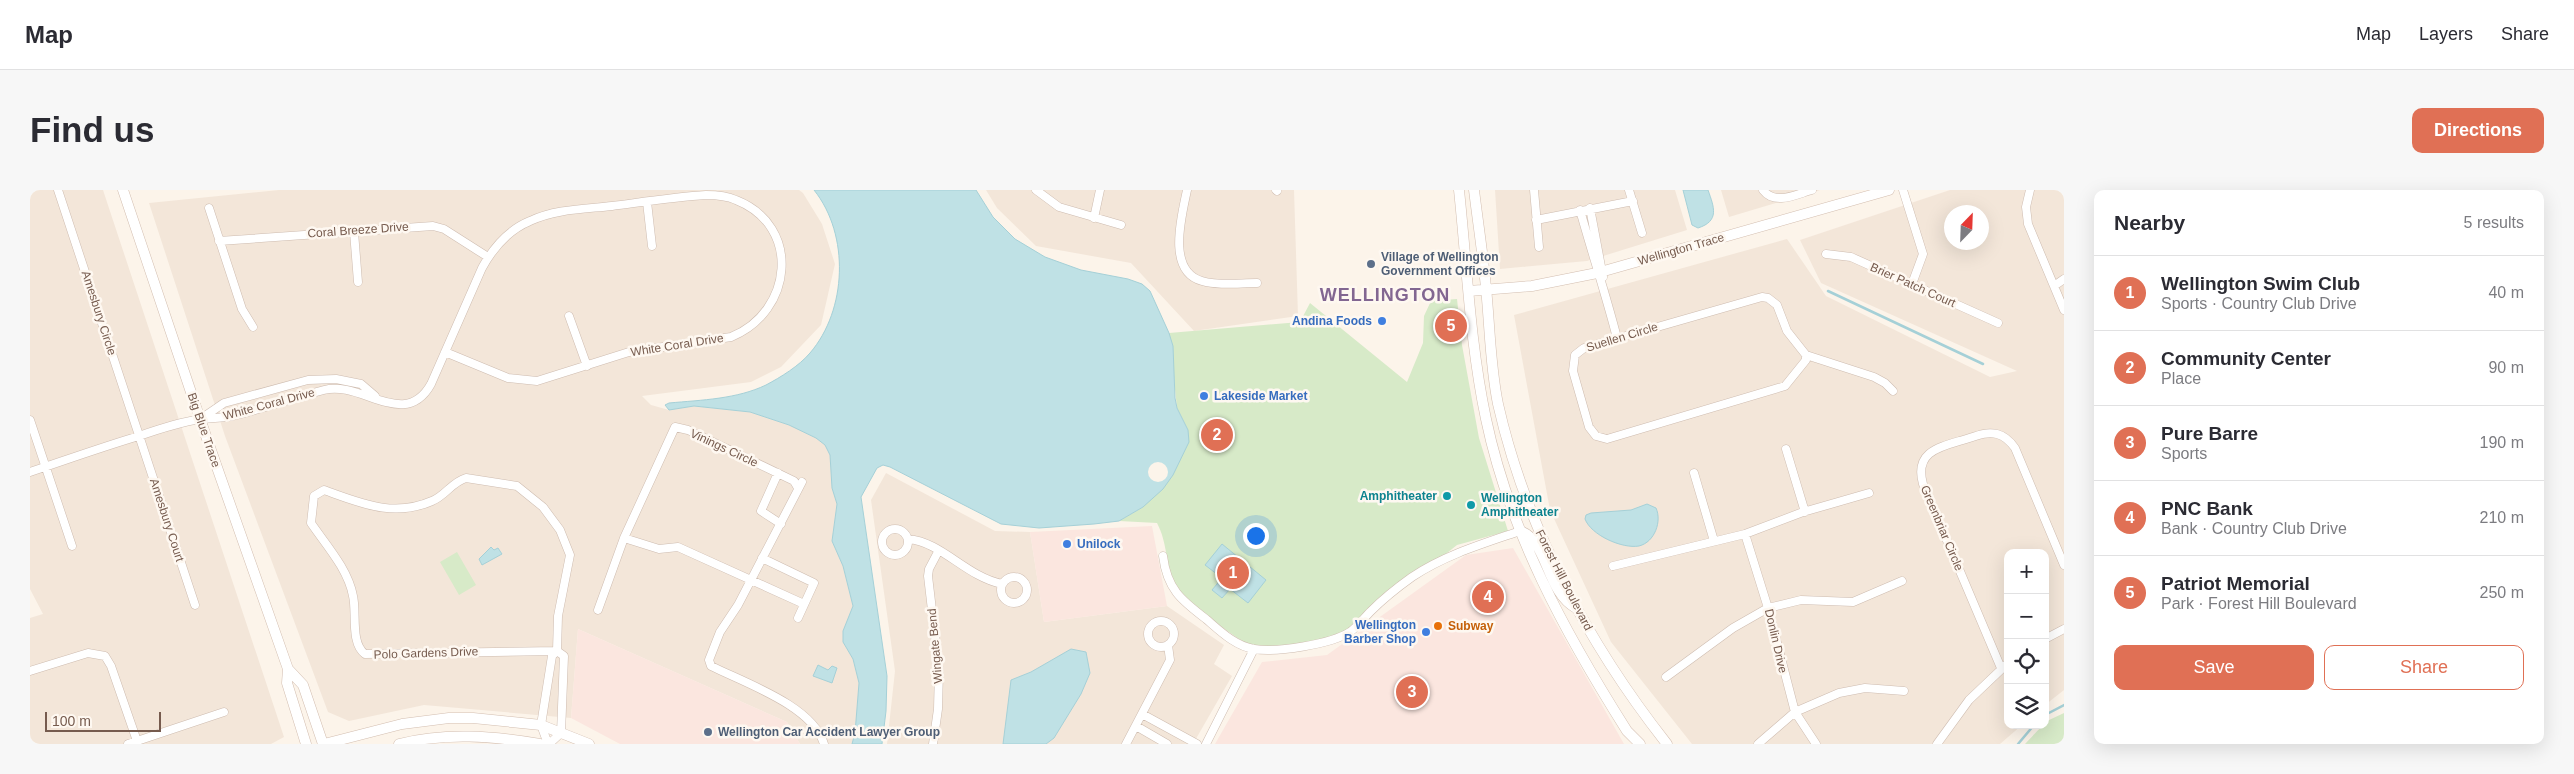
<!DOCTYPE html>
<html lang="en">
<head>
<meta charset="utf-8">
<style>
	:root { --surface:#fff; --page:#f7f7f7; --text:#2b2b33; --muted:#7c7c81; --line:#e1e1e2; --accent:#e07055 }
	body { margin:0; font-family:Arial,sans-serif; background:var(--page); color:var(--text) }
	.controls { position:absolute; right:15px; bottom:15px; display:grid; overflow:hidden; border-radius:10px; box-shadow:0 5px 20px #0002 }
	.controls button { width:45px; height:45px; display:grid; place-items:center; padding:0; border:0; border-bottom:1px solid var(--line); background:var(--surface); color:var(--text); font:25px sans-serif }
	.compass { position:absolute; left:1914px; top:15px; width:45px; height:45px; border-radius:50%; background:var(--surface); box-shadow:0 5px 20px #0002; rotate:23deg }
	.scale { position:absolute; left:15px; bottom:12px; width:116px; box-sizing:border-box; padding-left:5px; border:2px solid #765b4e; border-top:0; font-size:14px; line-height:18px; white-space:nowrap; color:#765b4e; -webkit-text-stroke:4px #fef8f1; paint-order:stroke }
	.you { position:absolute; left:1225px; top:345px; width:18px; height:18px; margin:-12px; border:4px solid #fff; border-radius:50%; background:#1a73e8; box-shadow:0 0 0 8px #1a73e833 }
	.badge { display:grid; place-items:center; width:32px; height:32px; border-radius:50%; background:var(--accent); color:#fff; font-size:16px; font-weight:700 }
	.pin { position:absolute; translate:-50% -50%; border:2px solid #fff; box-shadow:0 1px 5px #0006 }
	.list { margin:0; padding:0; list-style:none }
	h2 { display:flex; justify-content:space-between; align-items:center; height:65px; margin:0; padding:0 20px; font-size:21px }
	h2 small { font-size:16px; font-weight:400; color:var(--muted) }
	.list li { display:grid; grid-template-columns:32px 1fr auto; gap:15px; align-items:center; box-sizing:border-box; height:75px; padding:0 20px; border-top:1px solid var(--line) }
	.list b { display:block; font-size:19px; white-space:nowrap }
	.list p { margin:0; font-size:16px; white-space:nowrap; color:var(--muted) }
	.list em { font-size:16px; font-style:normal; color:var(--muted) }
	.actions { display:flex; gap:10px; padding:15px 20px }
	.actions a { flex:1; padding:11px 0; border:1px solid var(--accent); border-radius:10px; text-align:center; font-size:18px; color:var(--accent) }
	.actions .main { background:var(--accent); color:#fff }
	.icon { flex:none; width:28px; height:28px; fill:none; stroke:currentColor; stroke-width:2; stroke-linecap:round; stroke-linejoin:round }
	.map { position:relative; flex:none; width:2034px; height:554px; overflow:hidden; border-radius:10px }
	header { display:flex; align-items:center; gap:30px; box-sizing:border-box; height:70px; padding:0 25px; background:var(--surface); border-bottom:1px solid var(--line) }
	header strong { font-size:24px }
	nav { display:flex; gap:28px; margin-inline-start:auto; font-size:18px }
	.intro { display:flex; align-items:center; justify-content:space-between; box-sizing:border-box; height:120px; padding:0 30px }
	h1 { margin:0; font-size:35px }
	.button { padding:12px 22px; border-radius:10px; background:var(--accent); color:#fff; font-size:18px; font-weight:700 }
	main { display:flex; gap:30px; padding:0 30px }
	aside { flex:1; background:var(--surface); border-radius:10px; box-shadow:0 5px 20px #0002 }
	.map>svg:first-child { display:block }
</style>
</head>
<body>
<header>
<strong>Map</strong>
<nav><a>Map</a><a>Layers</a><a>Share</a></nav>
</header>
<div class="intro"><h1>Find us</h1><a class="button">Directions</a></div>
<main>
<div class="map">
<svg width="2034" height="554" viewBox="0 0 2034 554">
	<rect width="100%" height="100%" fill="#fcf4ea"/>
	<!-- residential -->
	<path fill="#f3e6d9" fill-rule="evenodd" d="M0 0H73L254 547 241 554H0V428L13 424 0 399Z
		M249 0H769L773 3 792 34 805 74 791 135 751 177 721 192 612 206 621 215 639 220 664 216 720 222 759 235 786 248 795 255 800 265 802 298 807 314 802 351 813 376 823 416 813 441V452L823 469 829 493 825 543 822 554H770L757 532 548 439 541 528 394 515 319 531 298 522 195 246 119 13Z
		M956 0H1264L1268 126 1164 141 1101 73 1006 56 967 18Z
		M1465 0H1645L1657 40 1557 71 1470 79Z
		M1691 0H1790L1699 27Z
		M1920 0H2034V500L2015 515V363H1978V535H1992L1970 554H1662L1581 452 1520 320 1484 125 1757 49 1796 106 1960 187 1987 181 1791 93 1770 50ZM1921 22H1951V52H1921Z
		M856 283 965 341 1000 342 1014 432 1137 416 1194 455 1184 474 1202 486 1163 554H857L865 481 841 310Z"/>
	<!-- commercial -->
	<path fill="#fbe6df" d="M1122 336 1137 416 1014 432 1000 342Z
		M1483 358 1594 554H1185L1232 472 1297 465 1436 365Z
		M548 439 757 532 770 554H590L541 528Z"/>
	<!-- green -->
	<path fill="#d7eac8" d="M1427 109 1432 155 1449 248 1478 341 1427 355 1307 451 1224 459C1205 446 1152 412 1144 393 1135 373 1138 354 1127 333L1089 331 1113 317 1158 240 1147 218 1139 143 1270 132 1280 113 1377 192 1393 153 1394 126 1401 111Z
		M427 362 446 395 429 405 410 372Z
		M2034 523V554H1995L2013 535H2015L2017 531Z"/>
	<!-- water -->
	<path fill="#bfe1e5" stroke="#a5d0d7" d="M784 0H946L963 27 985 49 1015 67 1051 80 1098 89 1112 94 1120 101 1139 143 1143 156 1145 208 1147 218 1158 240 1159 252 1143 285 1133 299 1113 317 1089 331 1064 334 1009 338 971 334 860 277 853 275 847 278 831 307 857 486 856 521 852 554H822L825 543 829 493 823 469 813 452V441L823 416 813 376 802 351 807 314 802 298 800 265 795 255 786 248 759 235 720 222 664 216 639 220 635 215 639 213C672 210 707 209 736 195 751 187 769 176 780 163 817 120 820 45 784 0Z
		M1653 0H1678C1684 17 1690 31 1668 38L1662 35Z
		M1617 314 1626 318C1632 331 1625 352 1609 356 1592 359 1561 345 1555 329L1556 325 1561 323 1601 320Z
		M1192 354 1236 390 1218 413 1200 399 1192 408 1182 400 1192 388 1175 375Z
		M461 357 464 360 468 358 472 364 452 375 449 369Z
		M1041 459 1056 462 1060 483 1051 504 1024 548 1016 554H973L981 490 1001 482Z
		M788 475 798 480 802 476 807 478 802 493 783 486Z"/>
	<!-- pier -->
	<path fill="#fcf4ea" d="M1118 282a10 10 0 1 1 20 0a10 10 0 1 1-20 0Z"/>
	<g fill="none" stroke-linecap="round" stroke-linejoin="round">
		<!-- stream -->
		<path stroke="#a5d0d7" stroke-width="2.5" d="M1798 101 1953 174
			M2015 525 2034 515
			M1988 554 2004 535"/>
		<!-- street casing -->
		<g stroke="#cebcb0" stroke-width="9">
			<path id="street" d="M28 0 165 415
				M1006 0 1029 17 1091 35
				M1157 0C1152 25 1136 81 1172 91 1189 96 1209 93 1227 93
				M1246 0 1247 1
				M1504 0 1509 57
				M1599 0 1612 43
				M1733 0C1745 16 1767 4 1782 0
				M1873 0 1893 64 1882 94
				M2000 0 1996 17 1998 34 2034 120
				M617 12 622 56
				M179 18 212 119 223 137
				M1560 18 1573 87
				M1550 20C1562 63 1576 105 1587 148
				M1064 28 1070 0
				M1506 30 1603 11
				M324 42 328 92
				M189 51 403 36 414 39 458 67
				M1796 64 1821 67 1968 133
				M2024 96 2034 89
				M539 126 557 176
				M1776 165V170L1755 196 1577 249 1566 246 1559 237 1543 181 1545 165 1554 158 1732 107 1738 108 1747 115 1757 141 1776 165 1844 187 1855 193 1863 201
				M172 228 194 213 278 190 306 189 331 194 345 206
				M0 230 42 356
				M1756 259 1775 322
				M0 282C36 270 72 257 109 246 129 239 151 232 171 229 181 228 192 228 202 226 233 219 263 208 294 200 331 190 375 241 401 194L452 78C463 58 478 40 500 31 525 19 555 19 582 16 613 12 645 7 676 5 686 5 697 6 706 10 772 36 763 122 701 147L599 162 507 191 478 188 415 162
				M748 283 731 321 751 334
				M1664 283 1684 351
				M436 288 487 296 513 317 530 340 540 365 528 426 527 461 335 464C320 453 327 422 323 406 318 379 296 355 281 333L284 306 294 300C331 313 363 328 402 311 415 306 422 292 436 288Z
				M772 292 708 415 690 442 679 470 681 476C715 493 783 516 794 554
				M852 352a13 13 0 1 1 26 0a13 13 0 1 1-26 0Z
				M1715 344 1738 418 1765 522 1786 554
				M594 348 629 359 648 357 774 414
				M878 349C912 352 935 386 972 394
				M1133 366C1137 399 1151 410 1176 429 1190 441 1205 456 1224 459 1246 463 1301 454 1320 442 1327 437 1334 428 1341 421 1353 409 1368 397 1382 387 1415 365 1452 354 1490 341
				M732 368 784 393 768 428
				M1583 376 1715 344 1773 322 1839 303
				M971 400a13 13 0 1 1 26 0a13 13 0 1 1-26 0Z
				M568 420 594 348 645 237 658 240 764 291 768 298
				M1118 444a13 13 0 1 1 26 0a13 13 0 1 1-26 0Z
				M2015 449 2034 439
				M1971 478 1893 294C1884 262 1909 257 1933 250 1944 247 1955 241 1967 244 1975 246 1980 251 1985 258L2034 375
				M0 481 58 463 75 466 81 476 107 551
				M1636 487 1703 438 1738 418 1771 410 1823 412 1872 391
				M1112 524 1167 554
				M1106 536 1137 554
				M98 554 194 522
				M518 554 511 535 522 466 527 461 534 466 531 543 519 554
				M903 554 908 519 909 480 898 386 899 379 909 360
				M1096 554 1140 470 1138 455
				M1176 554 1224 459
				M1728 554 1765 522 1809 503 1835 498 1874 501
				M1907 554 1939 510 1978 473"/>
		</g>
		<!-- secondary casing -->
		<g stroke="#d3beb0" stroke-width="11">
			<path id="secondary" d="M93 0 170 229 258 479 273 495 293 554
				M1429 0C1437 76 1440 154 1456 229 1480 343 1535 443 1597 541L1610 554
				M1444 0C1448 33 1453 65 1456 98 1460 137 1460 175 1468 214 1496 338 1559 455 1637 554
				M1439 101 1502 96 1567 83 1859 0
				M1490 341C1518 350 1516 402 1546 418
				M258 479 257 493 276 554
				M294 554 372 534 419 528H443L511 535 559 554
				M369 554C416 542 463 546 510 554"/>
		</g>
		<!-- street -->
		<use href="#street" stroke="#fff" stroke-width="8"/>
		<!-- secondary -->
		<use href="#secondary" stroke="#fff" stroke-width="10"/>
	</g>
	<!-- markers -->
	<g fill="#5c6f8a" stroke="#fef8f1" stroke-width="2">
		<circle cx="1341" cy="74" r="5"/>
		<circle cx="678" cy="542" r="5"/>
	</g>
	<g fill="#3f7fe0" stroke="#fef8f1" stroke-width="2">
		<circle cx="1352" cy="131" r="5"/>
		<circle cx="1174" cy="206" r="5"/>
		<circle cx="1037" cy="354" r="5"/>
		<circle cx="1396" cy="442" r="5"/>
	</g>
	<g fill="#0f9aa8" stroke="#fef8f1" stroke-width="2">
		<circle cx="1417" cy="306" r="5"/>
		<circle cx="1441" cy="315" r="5"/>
	</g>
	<circle fill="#e8710a" stroke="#fef8f1" stroke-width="2" cx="1408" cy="436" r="5"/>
	<g text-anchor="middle" stroke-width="5" stroke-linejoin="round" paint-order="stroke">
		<!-- street labels -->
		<g font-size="12" fill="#765b4e" stroke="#fef8f1">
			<text transform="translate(328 40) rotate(-4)" y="4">Coral Breeze Drive</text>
			<text transform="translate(1651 59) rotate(-16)" y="4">Wellington Trace</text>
			<text transform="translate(1883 95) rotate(24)" y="4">Brier Patch Court</text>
			<text transform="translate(69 123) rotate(72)" y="4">Amesbury Circle</text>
			<text transform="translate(1592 147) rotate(-17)" y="4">Suellen Circle</text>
			<text transform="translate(647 155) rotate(-9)" y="4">White Coral Drive</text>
			<text transform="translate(239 214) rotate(-15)" y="4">White Coral Drive</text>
			<text transform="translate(174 240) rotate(71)" y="4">Big Blue Trace</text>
			<text transform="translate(694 258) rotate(25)" y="4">Vinings Circle</text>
			<text transform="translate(137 330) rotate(72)" y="4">Amesbury Court</text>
			<text transform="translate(1912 338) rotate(67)" y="4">Greenbriar Circle</text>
			<text transform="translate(1534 390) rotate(63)" y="4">Forest Hill Boulevard</text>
			<text transform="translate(1746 451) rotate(77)" y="4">Donlin Drive</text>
			<text transform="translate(905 456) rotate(-95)" y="4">Wingate Bend</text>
			<text transform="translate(396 463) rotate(-2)" y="4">Polo Gardens Drive</text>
		</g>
		<!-- service labels -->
		<g font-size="12" font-weight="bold" fill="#4e5e75" stroke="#fef8f1" text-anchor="start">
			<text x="1351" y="71">Village of Wellington<tspan x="1351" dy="14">Government Offices</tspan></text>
			<text x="688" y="546">Wellington Car Accident Lawyer Group</text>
		</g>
		<!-- shop labels -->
		<g font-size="12" font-weight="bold" fill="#366cbe" stroke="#fef8f1" text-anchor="end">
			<text x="1342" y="135">Andina Foods</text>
			<text x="1184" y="210" text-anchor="start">Lakeside Market</text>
			<text x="1047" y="358" text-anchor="start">Unilock</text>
			<text x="1386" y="439">Wellington<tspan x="1386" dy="14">Barber Shop</tspan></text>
		</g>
		<!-- culture labels -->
		<g font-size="12" font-weight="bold" fill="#0d838f" stroke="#fef8f1" text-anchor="end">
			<text x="1407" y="310">Amphitheater</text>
			<text x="1451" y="312" text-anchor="start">Wellington<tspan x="1451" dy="14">Amphitheater</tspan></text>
		</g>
		<!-- food labels -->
		<g font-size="12" font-weight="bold" fill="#c56008" stroke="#fef8f1" text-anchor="start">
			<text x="1418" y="440">Subway</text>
		</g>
		<!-- district labels -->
		<g font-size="18" font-weight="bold" letter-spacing="1" fill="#826691" stroke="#fef8f1">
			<text x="1355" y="111">WELLINGTON</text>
		</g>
	</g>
</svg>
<div class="controls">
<button>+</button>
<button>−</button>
<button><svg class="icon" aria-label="locate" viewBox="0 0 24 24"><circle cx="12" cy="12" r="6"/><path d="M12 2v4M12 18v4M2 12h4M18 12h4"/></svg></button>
<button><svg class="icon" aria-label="layers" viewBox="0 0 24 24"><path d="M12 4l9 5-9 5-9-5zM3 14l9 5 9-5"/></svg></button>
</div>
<svg class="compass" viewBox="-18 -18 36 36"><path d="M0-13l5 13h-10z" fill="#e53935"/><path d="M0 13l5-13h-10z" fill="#7c7c81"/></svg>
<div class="scale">100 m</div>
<div class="you"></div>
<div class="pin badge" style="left:1203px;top:383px">1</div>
<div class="pin badge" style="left:1187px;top:245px">2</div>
<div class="pin badge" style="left:1382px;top:502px">3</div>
<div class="pin badge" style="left:1458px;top:407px">4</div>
<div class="pin badge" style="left:1421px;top:136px">5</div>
</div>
<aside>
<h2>Nearby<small>5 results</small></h2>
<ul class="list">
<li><span class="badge">1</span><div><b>Wellington Swim Club</b><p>Sports · Country Club Drive</p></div><em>40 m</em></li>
<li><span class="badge">2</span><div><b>Community Center</b><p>Place</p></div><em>90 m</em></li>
<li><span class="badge">3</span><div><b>Pure Barre</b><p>Sports</p></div><em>190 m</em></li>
<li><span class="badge">4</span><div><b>PNC Bank</b><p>Bank · Country Club Drive</p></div><em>210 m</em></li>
<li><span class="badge">5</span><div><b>Patriot Memorial</b><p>Park · Forest Hill Boulevard</p></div><em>250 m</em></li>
</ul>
<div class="actions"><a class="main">Save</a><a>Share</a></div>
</aside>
</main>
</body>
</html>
